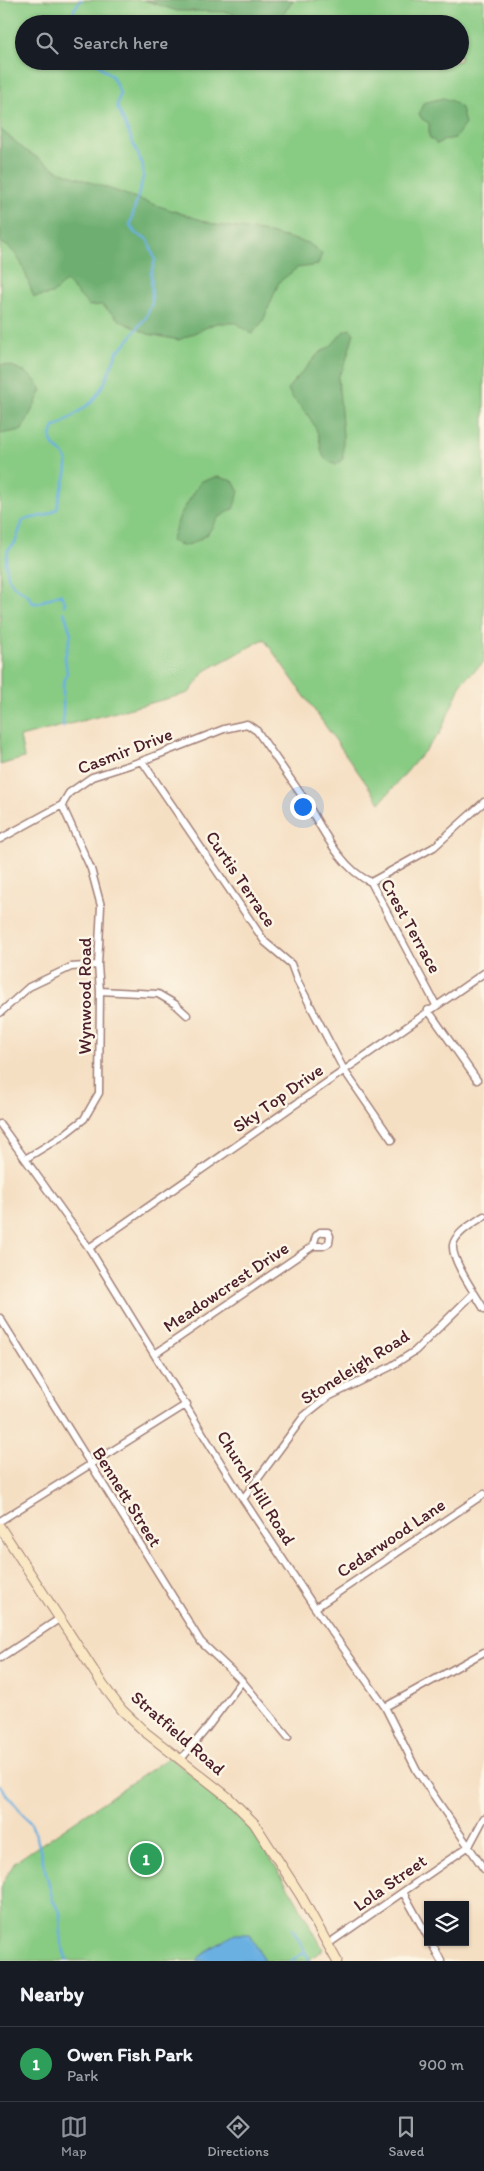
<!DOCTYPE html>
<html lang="en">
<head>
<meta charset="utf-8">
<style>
	:root { --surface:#171b24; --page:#20242c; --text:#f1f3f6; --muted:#9ea1a6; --line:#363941; --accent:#8c9099 }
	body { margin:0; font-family:Itim,sans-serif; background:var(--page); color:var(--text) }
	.controls { position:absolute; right:15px; bottom:15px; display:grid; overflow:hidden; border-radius:0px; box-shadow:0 1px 4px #0004 }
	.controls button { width:45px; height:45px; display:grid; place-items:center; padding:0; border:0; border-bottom:1px solid var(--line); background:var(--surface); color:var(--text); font:25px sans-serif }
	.you { position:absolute; left:302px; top:806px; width:18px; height:18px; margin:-12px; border:4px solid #fff; border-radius:50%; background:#1a73e8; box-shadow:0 0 0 8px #1a73e833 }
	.badge { display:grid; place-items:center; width:32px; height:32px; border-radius:50%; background:var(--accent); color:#fff; font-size:16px; font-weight:700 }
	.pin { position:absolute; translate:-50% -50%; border:2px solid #fff; box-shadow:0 1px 5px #0006 }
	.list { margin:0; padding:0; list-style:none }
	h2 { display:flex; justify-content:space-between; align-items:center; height:65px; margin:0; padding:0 20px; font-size:21px }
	h2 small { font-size:16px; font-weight:400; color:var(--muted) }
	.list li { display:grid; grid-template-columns:32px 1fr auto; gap:15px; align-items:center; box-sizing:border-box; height:75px; padding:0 20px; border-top:1px solid var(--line) }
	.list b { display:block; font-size:19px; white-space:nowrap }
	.list p { margin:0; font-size:16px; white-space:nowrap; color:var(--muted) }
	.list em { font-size:16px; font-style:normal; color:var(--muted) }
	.icon { flex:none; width:28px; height:28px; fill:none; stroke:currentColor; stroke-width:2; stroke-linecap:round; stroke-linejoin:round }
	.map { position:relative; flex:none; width:484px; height:1961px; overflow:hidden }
	.search { position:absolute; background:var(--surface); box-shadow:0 1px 4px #0004; left:15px; right:15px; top:15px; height:55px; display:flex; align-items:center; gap:12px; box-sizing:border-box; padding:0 18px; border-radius:28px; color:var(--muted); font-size:19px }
	.sheet { height:140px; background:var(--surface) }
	nav { display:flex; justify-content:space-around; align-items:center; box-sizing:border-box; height:70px; border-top:1px solid var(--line); background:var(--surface); font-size:14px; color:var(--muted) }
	nav a { display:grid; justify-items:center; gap:2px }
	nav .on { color:var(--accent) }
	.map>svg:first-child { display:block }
</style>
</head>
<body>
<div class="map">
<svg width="484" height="1961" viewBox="0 0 484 1961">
	<rect width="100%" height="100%" fill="#fcf5e5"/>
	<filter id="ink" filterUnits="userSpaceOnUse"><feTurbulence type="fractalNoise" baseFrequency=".02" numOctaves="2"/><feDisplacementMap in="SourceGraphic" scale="10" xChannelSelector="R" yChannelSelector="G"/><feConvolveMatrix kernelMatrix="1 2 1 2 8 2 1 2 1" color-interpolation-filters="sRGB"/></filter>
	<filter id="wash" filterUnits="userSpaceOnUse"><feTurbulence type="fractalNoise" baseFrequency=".0096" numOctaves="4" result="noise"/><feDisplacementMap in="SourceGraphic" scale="20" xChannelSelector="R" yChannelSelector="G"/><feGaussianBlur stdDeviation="1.12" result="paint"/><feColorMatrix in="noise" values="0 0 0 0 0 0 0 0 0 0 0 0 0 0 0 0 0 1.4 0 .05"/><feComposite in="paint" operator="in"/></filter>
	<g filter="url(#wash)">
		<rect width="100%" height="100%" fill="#f5dfc3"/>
		<!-- green -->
		<path fill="#88cb83" stroke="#697557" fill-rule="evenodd" d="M0 0H484V662L462 682 440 733 380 803 264 639 205 671 189 693 20 737 24 758 0 765ZM24 24H460V61H24Z
			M169 1757 241 1815 255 1833 295 1898 323 1949 308 1961H1L0 1887 15 1862Z"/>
		<!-- forest -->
		<path fill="#6eaf71" stroke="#5c674e" d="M144 0H293L280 19 281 24H247L230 12 177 11Z
			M443 98 452 101 461 108 465 124 455 138 445 140 437 144 429 137V123L422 119 419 114 423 103Z
			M0 129 25 150 59 171 150 203 216 225 261 231 308 243 322 253 318 265 297 268 279 282 263 321 252 334 236 323H216L179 340 148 334 121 321 102 305 89 306 66 281 52 294 34 297C25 276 23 253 0 242Z
			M350 329 354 333C349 348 347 364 338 377L343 435V459L336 465C319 458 323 454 319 438 318 432 314 425 311 420 305 408 290 400 288 388L319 353 331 346 344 331Z
			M0 364C18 366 33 374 42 390L22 430 0 434Z
			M218 477 233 481 239 492 234 508 217 519 207 535 191 544 183 546 171 541 180 515 201 481Z"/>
		<!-- water -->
		<path fill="#6bb0e1" stroke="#5a6886" d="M235 1934H250L264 1961H197L202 1954Z"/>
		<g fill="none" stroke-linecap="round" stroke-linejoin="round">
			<!-- stream -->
			<path stroke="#6bb0e1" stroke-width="2.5" d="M74 24V9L81 0
				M64 606 65 602 60 594 38 603H33L28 595 14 586 8 577 6 563 8 550 15 543 23 520 47 515 57 509C58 493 68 479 67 463 65 445 43 452 54 427L60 425 92 402 104 384 117 352 126 343 146 317 152 303 151 273 155 260 148 240 135 233 130 225 143 178V166L117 106 120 93 112 76 102 68 97 61
				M63 727V685L67 674 65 657 71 634 64 612
				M0 1786 31 1824 37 1838 53 1901 60 1912 61 1943 67 1961
				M293 1929 310 1961
				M291 1961 305 1952"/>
		</g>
	</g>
	<g filter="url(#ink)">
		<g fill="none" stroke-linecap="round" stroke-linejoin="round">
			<!-- minor casing -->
			<g stroke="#a07f77" stroke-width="9">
				<path id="minor" d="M142 761 265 942 291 964 297 980 344 1070 392 1140
					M0 839 62 805 69 793 92 777 142 761 224 729 247 724 257 731C273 754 289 777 305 800 321 826 341 870 371 882L436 1005
					M371 882 434 847 484 802
					M100 991 158 994 175 1004 187 1015
					M428 1010 477 1080
					M0 1013 29 987 71 967 98 965
					M0 1124 89 1248 243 1499 315 1608 385 1707 417 1771 484 1869
					M25 1159 61 1137 84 1119 99 1093 100 991 98 965 101 906 91 869 62 805
					M484 1216C474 1223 455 1233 453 1245 451 1260 476 1295 484 1309
					M89 1248 484 973
					M0 1318 201 1642 242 1681 288 1737
					M155 1354 313 1246 316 1236 320 1232H328L330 1236 329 1243 323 1246H313
					M243 1499 304 1416 328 1397 390 1367 415 1351 474 1293
					M0 1521 187 1404
					M315 1608 484 1494
					M0 1658 59 1619
					M385 1707 484 1652
					M181 1759 207 1728 242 1681
					M403 1892 428 1937
					M431 1942 441 1961
					M328 1944 469 1846 484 1818"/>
			</g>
			<!-- secondary casing -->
			<g stroke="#a07f77" stroke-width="11">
				<path id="secondary" d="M0 1527 103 1685 122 1710 145 1732 228 1797 254 1823 301 1896 337 1961"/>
			</g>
			<!-- minor -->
			<use href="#minor" stroke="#fff" stroke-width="6"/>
			<!-- secondary -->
			<use href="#secondary" stroke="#fae7c3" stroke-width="9"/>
		</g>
	</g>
	<g text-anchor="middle" stroke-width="5" stroke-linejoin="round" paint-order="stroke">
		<!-- street labels -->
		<g font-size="18" fill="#4a1f2b" stroke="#fcf5e5">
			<text transform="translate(125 751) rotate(-21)" y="6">Casmir Drive</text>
			<text transform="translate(241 879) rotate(56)" y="6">Curtis Terrace</text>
			<text transform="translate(411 926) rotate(61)" y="6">Crest Terrace</text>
			<text transform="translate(85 996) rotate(-90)" y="6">Wynwood Road</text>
			<text transform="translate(278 1098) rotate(-35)" y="6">Sky Top Drive</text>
			<text transform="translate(226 1287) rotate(-34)" y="6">Meadowcrest Drive</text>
			<text transform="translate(355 1367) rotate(-32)" y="6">Stoneleigh Road</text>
			<text transform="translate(256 1488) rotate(58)" y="6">Church Hill Road</text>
			<text transform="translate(127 1497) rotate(58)" y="6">Bennett Street</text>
			<text transform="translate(391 1538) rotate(-34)" y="6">Cedarwood Lane</text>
			<text transform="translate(178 1733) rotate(41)" y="6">Stratfield Road</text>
			<text transform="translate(390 1883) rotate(-35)" y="6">Lola Street</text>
		</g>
	</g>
</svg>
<div class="controls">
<button><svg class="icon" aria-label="layers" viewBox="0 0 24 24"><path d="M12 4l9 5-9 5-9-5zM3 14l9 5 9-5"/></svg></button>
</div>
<div class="you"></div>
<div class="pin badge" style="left:146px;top:1859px;background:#2e9e5b">1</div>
<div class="search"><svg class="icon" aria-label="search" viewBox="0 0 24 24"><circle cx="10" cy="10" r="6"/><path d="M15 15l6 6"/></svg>Search here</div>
</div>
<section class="sheet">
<h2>Nearby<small></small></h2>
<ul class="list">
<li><span class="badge" style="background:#2e9e5b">1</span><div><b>Owen Fish Park</b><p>Park</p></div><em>900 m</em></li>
</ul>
</section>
<nav>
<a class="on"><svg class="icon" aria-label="map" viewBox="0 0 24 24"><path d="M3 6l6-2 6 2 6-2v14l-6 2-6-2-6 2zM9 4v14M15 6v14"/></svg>Map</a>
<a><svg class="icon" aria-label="directions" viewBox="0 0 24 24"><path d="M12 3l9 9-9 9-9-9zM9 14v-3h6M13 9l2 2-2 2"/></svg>Directions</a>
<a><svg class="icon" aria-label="saved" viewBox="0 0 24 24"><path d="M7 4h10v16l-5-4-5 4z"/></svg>Saved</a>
</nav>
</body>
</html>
